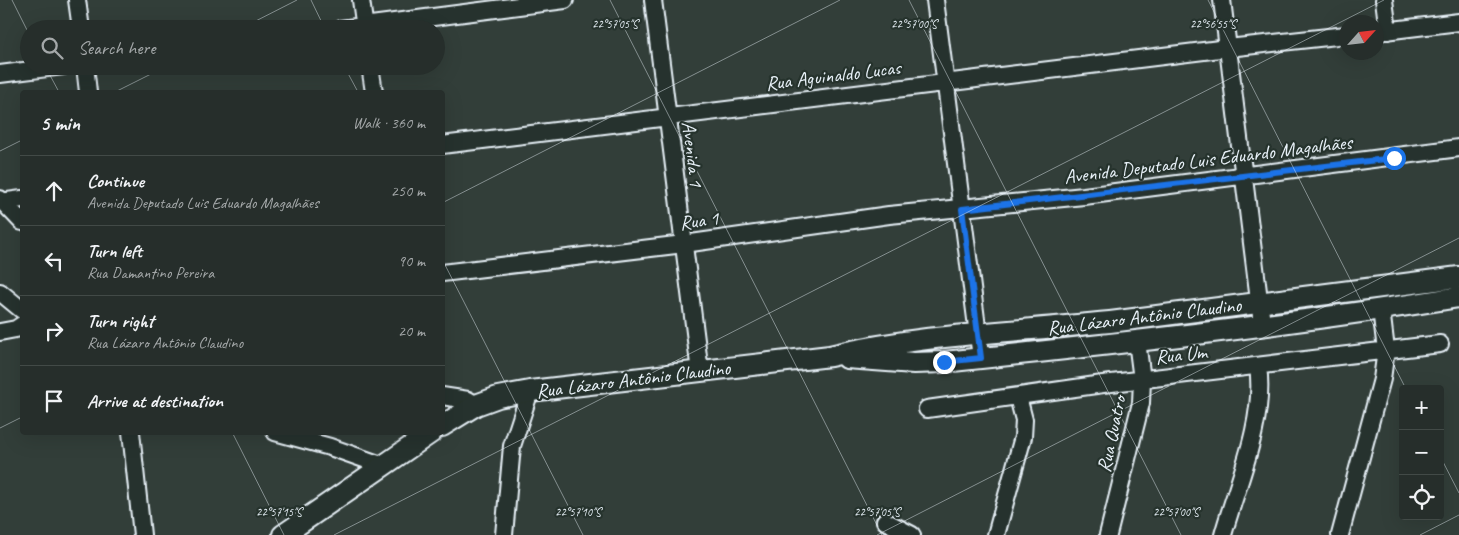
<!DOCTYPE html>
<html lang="en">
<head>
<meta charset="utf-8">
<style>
	:root { --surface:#262e2b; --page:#323a37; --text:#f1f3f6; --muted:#a4a8a9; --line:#424a47 }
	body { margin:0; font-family:Caveat,sans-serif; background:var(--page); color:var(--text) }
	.controls { position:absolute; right:15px; bottom:15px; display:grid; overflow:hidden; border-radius:5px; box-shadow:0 5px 20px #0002 }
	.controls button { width:45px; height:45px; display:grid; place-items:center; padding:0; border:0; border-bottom:1px solid var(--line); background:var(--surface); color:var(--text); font:25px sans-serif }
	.compass { position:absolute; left:1339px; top:15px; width:45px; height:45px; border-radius:50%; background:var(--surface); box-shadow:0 5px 20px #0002; rotate:63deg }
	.stop { position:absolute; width:15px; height:15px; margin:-11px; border:4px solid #1a73e8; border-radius:50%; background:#fff }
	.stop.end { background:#1a73e8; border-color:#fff; box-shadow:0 1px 5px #0008 }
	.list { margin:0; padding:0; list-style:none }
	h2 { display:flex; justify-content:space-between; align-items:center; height:65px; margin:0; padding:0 20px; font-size:21px }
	h2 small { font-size:16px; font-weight:400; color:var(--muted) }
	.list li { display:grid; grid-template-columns:32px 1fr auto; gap:15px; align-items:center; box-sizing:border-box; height:70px; padding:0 20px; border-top:1px solid var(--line) }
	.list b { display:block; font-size:19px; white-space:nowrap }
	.list p { margin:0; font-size:16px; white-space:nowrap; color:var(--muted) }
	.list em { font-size:16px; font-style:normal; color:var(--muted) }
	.icon { flex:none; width:28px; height:28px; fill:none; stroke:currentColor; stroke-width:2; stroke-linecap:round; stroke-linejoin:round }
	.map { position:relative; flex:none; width:1459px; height:535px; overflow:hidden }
	.search { position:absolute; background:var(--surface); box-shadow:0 5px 20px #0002; left:20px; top:20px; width:425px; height:55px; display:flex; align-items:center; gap:12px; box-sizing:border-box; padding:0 18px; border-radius:28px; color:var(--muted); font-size:19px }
	.panel { position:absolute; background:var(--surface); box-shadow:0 5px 20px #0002; left:20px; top:90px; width:425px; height:345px; border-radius:5px }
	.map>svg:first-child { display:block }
</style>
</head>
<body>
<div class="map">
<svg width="1459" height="535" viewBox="0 0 1459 535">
	<rect width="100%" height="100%" fill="#323e39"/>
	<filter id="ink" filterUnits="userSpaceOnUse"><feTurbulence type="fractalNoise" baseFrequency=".02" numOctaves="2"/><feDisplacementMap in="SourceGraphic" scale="10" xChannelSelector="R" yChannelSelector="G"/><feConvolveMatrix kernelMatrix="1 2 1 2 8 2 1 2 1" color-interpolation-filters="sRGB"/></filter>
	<g filter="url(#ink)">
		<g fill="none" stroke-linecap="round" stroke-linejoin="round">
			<!-- minor casing -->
			<g stroke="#e8f1f8" stroke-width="20">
				<path id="minor" d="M77 0 81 29
					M361 0 365 29
					M653 0 700 372
					M935 0 981 358
					M1222 0 1262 324
					M1384 0 1388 31
					M340 29 565 0
					M1376 32 1459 22
					M85 66 88 92
					M370 66 374 92
					M0 74 63 66
					M442 145 1228 48 1346 35
					M0 199 22 222
					M0 202 22 199
					M442 273 684 244 889 215 1084 196 1459 148
					M0 292 22 310
					M0 332 16 329 22 325
					M442 396 468 400 476 405
					M927 409 1103 384 1440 344
					M131 432 142 535
					M275 432 330 447 384 466
					M885 521 912 535
					M504 535 512 446 530 391
					M996 535 1023 437 1024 420 1018 397
					M1108 535 1141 403 1142 380 1137 341
					M1223 535C1237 484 1266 420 1258 367
					M1340 535 1382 379 1386 350 1381 309"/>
			</g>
			<!-- major casing -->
			<g stroke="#e8f1f8" stroke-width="24">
				<path id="major" d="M847 358 914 363 944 362C1116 344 1288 325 1459 297
					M442 426 476 405 498 397 530 391 830 356C925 333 1022 332 1118 321 1232 307 1345 291 1459 277
					M283 535 432 432"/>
			</g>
			<!-- minor -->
			<use href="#minor" stroke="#26332d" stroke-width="16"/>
			<!-- major -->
			<use href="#major" stroke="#26332d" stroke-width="20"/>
		</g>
	</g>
	<g fill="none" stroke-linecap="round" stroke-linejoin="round" filter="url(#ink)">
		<!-- route -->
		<path stroke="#1a73e8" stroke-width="6" d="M944 362 981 358 962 209 1394 158"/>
	</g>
	<!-- ticks -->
	<path fill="none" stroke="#e8f1f8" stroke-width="1" stroke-opacity="0.45" d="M12 0 29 34M311 0 325 29M610 0 882 535M909 0 1181 535M1208 0 1406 389M240 29 297 0M45 66 59 92M344 66 358 92M115 92 167 66M0 151 22 140M442 203 840 0M442 259 583 535M0 428 22 417M232 432 284 535M1440 456 1459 493M334 535 1384 0M877 535 1459 238M1420 535 1459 515"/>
	<g text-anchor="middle" stroke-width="4.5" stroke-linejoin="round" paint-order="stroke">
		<!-- street labels -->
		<g font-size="20" fill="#e8f1f8" stroke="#26332d">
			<text transform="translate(833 75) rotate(-7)" y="7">Rua Aguinaldo Lucas</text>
			<text transform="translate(693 154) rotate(83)" y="7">Avenida 1</text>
			<text transform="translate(1208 159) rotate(-7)" y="7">Avenida Deputado Luis Eduardo Magalhães</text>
			<text transform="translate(699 220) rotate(-8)" y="7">Rua 1</text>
			<text transform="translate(1144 316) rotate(-7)" y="7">Rua Lázaro Antônio Claudino</text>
			<text transform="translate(1181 354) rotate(-6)" y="7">Rua Um</text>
			<text transform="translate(633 379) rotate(-7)" y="7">Rua Lázaro Antônio Claudino</text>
			<text transform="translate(1111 434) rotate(-78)" y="7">Rua Quatro</text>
		</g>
	</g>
	<g font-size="12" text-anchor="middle" fill="#e8f1f8" stroke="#26332d" stroke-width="4.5" stroke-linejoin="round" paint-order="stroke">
		<text x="615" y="28">22°57'05"S</text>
		<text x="914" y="28">22°57'00"S</text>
		<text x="1213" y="28">22°56'55"S</text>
		<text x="279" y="516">22°57'15"S</text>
		<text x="578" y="516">22°57'10"S</text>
		<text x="877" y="516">22°57'05"S</text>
		<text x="1176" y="516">22°57'00"S</text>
	</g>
</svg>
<div class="controls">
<button>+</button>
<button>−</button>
<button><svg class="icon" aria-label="locate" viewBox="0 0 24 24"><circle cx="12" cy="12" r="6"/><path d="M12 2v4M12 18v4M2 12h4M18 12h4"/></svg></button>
</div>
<svg class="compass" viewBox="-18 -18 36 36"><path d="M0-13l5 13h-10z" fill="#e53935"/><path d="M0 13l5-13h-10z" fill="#a4a8a9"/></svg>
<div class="stop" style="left:1394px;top:158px"></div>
<div class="stop end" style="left:944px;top:362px"></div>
<div class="search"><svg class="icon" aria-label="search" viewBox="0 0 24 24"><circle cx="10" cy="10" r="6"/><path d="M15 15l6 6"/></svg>Search here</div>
<section class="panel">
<h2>5 min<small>Walk · 360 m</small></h2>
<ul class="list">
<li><svg class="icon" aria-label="ahead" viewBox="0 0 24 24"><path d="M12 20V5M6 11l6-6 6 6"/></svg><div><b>Continue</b><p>Avenida Deputado Luis Eduardo Magalhães</p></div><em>250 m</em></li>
<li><svg class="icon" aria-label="left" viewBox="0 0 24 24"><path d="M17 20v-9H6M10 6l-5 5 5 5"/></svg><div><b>Turn left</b><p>Rua Damantino Pereira</p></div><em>90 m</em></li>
<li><svg class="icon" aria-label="right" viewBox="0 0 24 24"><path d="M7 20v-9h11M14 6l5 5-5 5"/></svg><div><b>Turn right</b><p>Rua Lázaro Antônio Claudino</p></div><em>20 m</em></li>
<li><svg class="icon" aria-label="arrive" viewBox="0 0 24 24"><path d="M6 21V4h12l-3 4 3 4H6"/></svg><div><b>Arrive at destination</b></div></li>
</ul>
</section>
</div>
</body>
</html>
